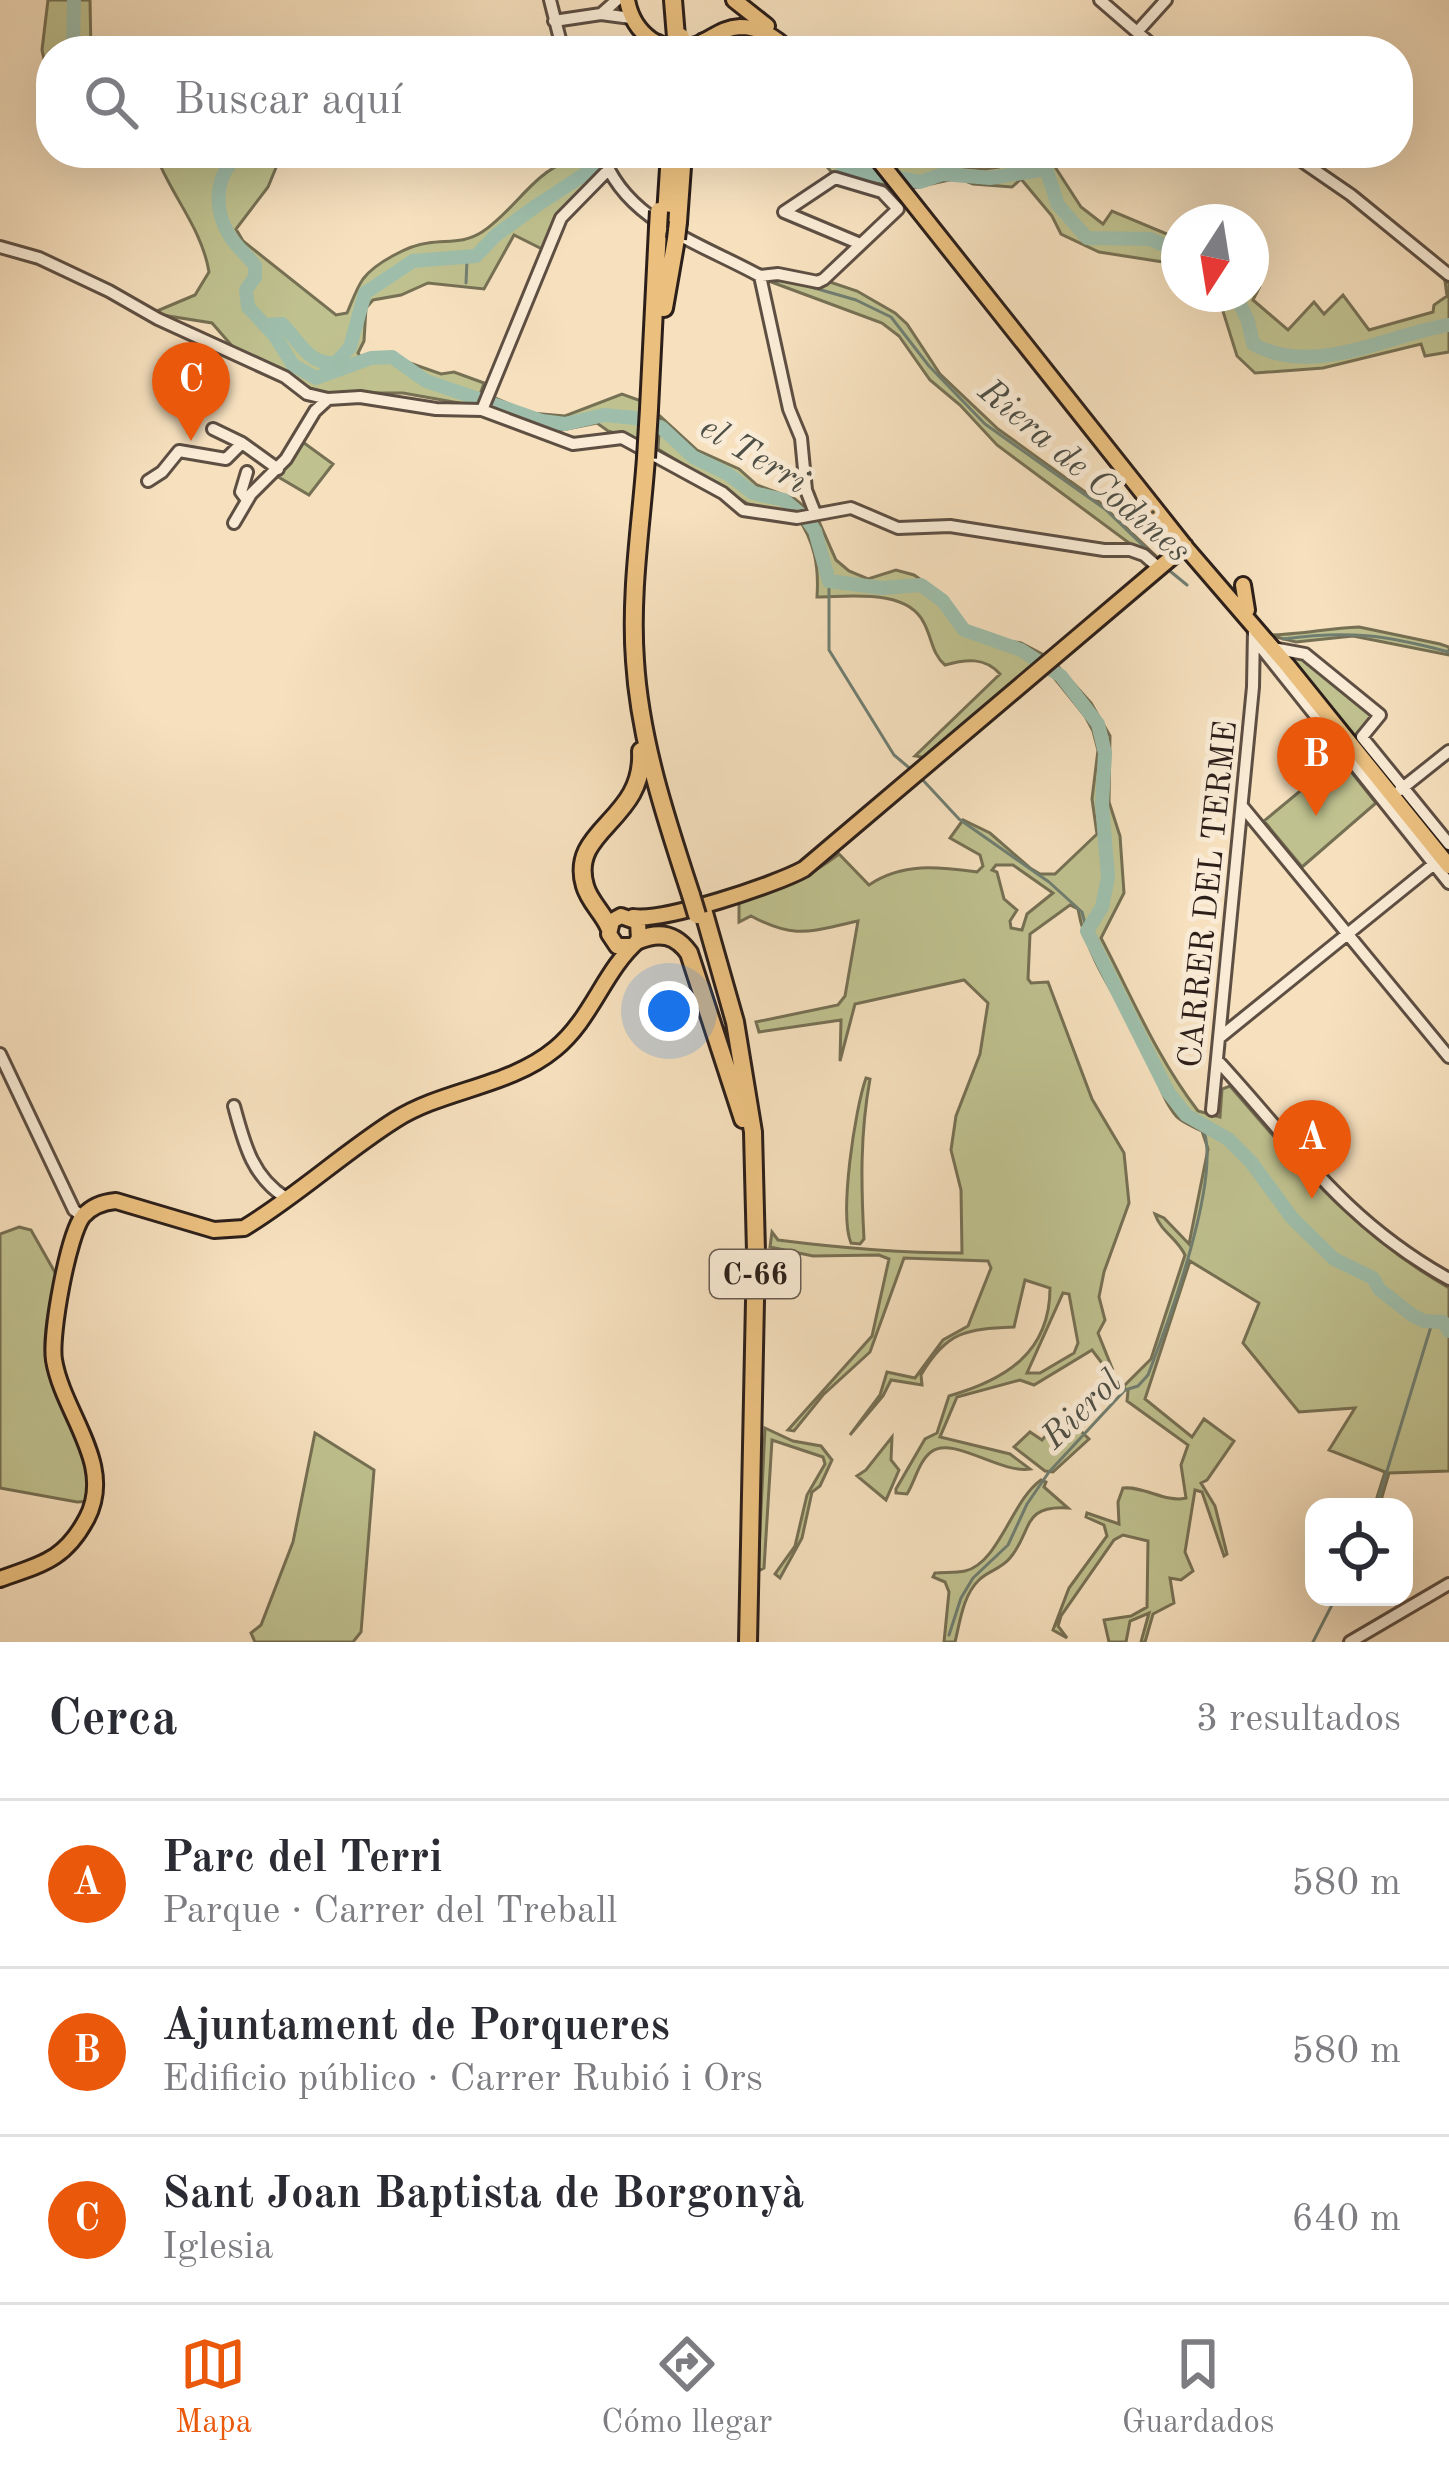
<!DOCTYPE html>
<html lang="es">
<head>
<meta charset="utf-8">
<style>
	:root { --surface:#fff; --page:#f2f2f3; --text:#2b2b33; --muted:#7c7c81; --line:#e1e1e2; --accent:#ea580c }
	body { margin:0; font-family:"Old Standard TT",serif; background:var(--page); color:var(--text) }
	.controls { position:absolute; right:36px; bottom:36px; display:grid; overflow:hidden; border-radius:24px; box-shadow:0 12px 48px #0002 }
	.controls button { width:108px; height:108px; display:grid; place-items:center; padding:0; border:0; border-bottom:3px solid var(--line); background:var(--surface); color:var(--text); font:60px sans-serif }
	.compass { position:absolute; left:1161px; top:204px; width:108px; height:108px; border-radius:50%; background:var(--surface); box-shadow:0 12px 48px #0002; rotate:192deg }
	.you { position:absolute; left:669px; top:1011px; width:42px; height:42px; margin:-30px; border:9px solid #fff; border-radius:50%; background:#1a73e8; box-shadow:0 0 0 18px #1a73e833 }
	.badge { display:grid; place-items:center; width:78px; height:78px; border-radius:50%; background:var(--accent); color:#fff; font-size:39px; font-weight:700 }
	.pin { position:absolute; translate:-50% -99px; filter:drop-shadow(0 3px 6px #0008) }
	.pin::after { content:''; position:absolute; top:63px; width:42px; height:36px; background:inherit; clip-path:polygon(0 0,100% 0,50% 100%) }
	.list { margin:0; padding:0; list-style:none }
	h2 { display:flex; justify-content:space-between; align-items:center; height:156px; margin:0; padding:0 48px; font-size:51px }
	h2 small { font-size:39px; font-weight:400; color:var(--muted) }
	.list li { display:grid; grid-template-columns:78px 1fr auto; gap:36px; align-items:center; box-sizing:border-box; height:168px; padding:0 48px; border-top:3px solid var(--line) }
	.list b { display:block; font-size:45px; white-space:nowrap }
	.list p { margin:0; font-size:39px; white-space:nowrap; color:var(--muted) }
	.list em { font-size:39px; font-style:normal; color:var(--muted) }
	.icon { flex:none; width:66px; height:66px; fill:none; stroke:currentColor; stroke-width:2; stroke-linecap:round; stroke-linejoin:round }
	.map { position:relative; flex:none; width:1449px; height:1642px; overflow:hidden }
	.search { position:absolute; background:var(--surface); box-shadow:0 12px 48px #0002; left:36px; right:36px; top:36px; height:132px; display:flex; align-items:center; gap:30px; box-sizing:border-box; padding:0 42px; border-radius:48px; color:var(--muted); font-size:45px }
	.sheet { height:660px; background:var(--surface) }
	nav { display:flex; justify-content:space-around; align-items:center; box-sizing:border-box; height:168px; border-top:3px solid var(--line); background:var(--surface); font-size:33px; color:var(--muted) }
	nav a { display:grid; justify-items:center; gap:6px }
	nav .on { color:var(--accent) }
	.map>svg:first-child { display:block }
</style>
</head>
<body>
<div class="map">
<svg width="1449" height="1642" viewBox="0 0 1449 1642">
	<rect width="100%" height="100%" fill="#f6e0be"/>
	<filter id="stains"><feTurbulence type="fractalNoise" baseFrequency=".00167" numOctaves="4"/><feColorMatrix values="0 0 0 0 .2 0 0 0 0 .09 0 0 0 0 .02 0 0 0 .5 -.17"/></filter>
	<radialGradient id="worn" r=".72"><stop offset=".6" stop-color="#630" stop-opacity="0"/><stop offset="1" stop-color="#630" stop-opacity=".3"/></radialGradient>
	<!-- green -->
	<path fill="#bfc18f" stroke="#767054" stroke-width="3" fill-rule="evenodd" d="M48 0H90L91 51H51V91L42 50Z
		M155 153H282L268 187 236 229 243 241 336 315 347 313C352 302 356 289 363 279 375 263 409 245 428 243 448 240 463 244 482 232 513 212 533 173 568 161L569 154 592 153 598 164V175L564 208 546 251 514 235 484 289 428 283 401 295 373 300 366 308 364 341 358 353 361 358 393 357 441 374 454 372 484 383 481 392 530 413 565 416 622 394 644 402 641 441 608 431 597 423 552 432 487 408 403 393H320L233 347 212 323 162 315 157 311 195 295 209 272C202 228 170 194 155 153Z
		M815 153C838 153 851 165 875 165L891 186 834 175Z
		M1022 153H1046L1081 207 1103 224 1112 211 1179 239V273L1163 262 1099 252 1061 234 1052 216 1021 179 1012 187 973 184 958 178 908 189 890 167 943 165 985 169 999 167Z
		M787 277 827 281 857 291 895 313 907 324 940 374 998 429 1099 502 1159 559 1156 563 997 445 960 405 930 380 899 336 882 323 774 283Z
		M1445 281 1449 283V352L1425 356 1421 344 1323 368 1255 373 1237 356 1222 308 1205 294H1251V289L1259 288 1253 300 1288 330 1314 302 1324 314 1343 295 1369 330 1433 312 1434 305 1447 296Z
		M660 416 697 450 739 469 757 485 795 499 817 517 836 560 849 571 868 579 896 570 914 575 947 598 966 627 986 637 1021 643 1046 656 928 758 915 756 1000 674C985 657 966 659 945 665 932 654 932 638 924 623 907 588 849 597 817 597 819 567 815 541 796 515L748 504 658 449Z
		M300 440 333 464 309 495 275 475 285 467Z
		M1359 627 1440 644 1449 647V655L1353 636 1296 642 1268 635C1298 635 1328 628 1359 627Z
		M1286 654 1299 656 1373 715 1357 735 1391 778 1388 781Z
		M1055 663 1091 703 1110 736 1109 802 1120 836 1124 893 1101 938C1132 997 1157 1058 1198 1111L1220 1117 1222 1089 1230 1086C1299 1166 1355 1234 1449 1288V1471L1389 1473 1379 1507H1374L1385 1472 1329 1450 1355 1408 1299 1412 1243 1343 1259 1303 1190 1261 1145 1399 1192 1437 1204 1419 1234 1441 1207 1480 1201 1483 1215 1506 1227 1554 1224 1556 1202 1492 1195 1490 1185 1552 1193 1571 1181 1580 1170 1578 1174 1603 1153 1614 1145 1642H1141L1149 1613 1130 1621 1126 1642H1109L1104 1620 1131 1616 1147 1607 1148 1541 1123 1535 1114 1540 1061 1616 1058 1626 1067 1638 1053 1630 1069 1588 1107 1536 1104 1525 1086 1517 1087 1513 1119 1524 1118 1502 1123 1488C1145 1486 1165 1503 1186 1498L1181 1465 1188 1445 1127 1401 1128 1391 1123 1387 1151 1359 1185 1255C1177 1238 1161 1232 1155 1214L1164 1218 1189 1244 1208 1149 1202 1131C1194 1127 1183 1123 1177 1117 1161 1099 1154 1068 1144 1047 1120 1002 1087 961 1078 909L1070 905 1030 934 1028 979 1031 983 1048 982 1092 1099 1124 1153 1129 1203 1104 1272 1099 1297 1105 1320 1098 1333 1112 1368 1105 1367 1092 1350 1034 1385 1020 1380 957 1397 940 1437 1010 1454 1030 1469C1000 1474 952 1435 931 1452 919 1461 915 1481 907 1494L896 1493V1489L925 1439 937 1433 949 1396C1005 1380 1050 1353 1050 1288L1025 1280 1014 1327C966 1329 947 1331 921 1375L922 1385 891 1380 883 1396 850 1435 880 1395 887 1372 915 1378 943 1340 968 1326 991 1268 988 1261 904 1258 870 1352 823 1395 794 1431 788 1430 872 1336 889 1259 879 1255 813 1256 770 1247 772 1232 778 1240C840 1248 900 1253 962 1253L961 1190 951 1150 956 1116 980 1054 988 1003 964 980 855 1004 840 1061 841 1020 759 1032 756 1022 838 1005 845 996 858 921C810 931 796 940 751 916L739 922V901C776 891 808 878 839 854L869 885C903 862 939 867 977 872L983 866 980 855 950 838 963 820 990 833 1030 868 1040 874H1055L1097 834 1092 799 1098 750 1093 731 1085 716 1047 669ZM996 865H1013L1053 893 1027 914 1022 930 1011 928 1010 921 1017 910 1004 899 997 872 992 870ZM1063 1293 1069 1294 1078 1343 1074 1353 1040 1373H1027Z
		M1340 758 1376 803 1302 867 1264 821Z
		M866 1078 870 1079C860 1134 861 1184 864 1239L860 1244 851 1243C839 1214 855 1109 866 1078Z
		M19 1227 31 1230 61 1283 48 1354 94 1482 93 1501 77 1502 0 1488V1234Z
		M1064 1415 1089 1439 1053 1472 1045 1471 1014 1447 1030 1432 1042 1440Z
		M765 1428 793 1441 821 1446 832 1460 820 1486 812 1492 802 1538 780 1578 775 1574 795 1546 807 1495 825 1464 823 1457 772 1440 764 1568 758 1571Z
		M315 1433 374 1470 361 1632 353 1642H255L251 1633 261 1625 293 1542Z
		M892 1437 891 1460 899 1470 886 1500 857 1476 866 1470Z
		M1041 1480 1046 1482 1044 1487 1068 1508C1021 1505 1033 1531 1010 1558 1001 1569 988 1571 979 1580 963 1595 960 1622 955 1642H944L949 1592 945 1582 933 1577 935 1573C944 1572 956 1573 965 1571 999 1563 1012 1500 1041 1480Z"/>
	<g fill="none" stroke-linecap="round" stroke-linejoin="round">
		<!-- stream -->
		<path stroke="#707e71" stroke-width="3" d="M611 162 632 194
			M686 232 763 271
			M466 283 467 260
			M797 283 856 300 891 317 929 366 985 424 1105 509 1158 560
			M441 385 442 389
			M1165 567 1187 585
			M829 581V650L894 755 913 771
			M1283 639C1349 630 1385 635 1449 652
			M920 777 959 819 1049 882 1082 912 1087 931
			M1376 1507 1432 1323
			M949 1635 961 1598 973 1578 1008 1545 1027 1504 1049 1472 1125 1390 1138 1386 1148 1375C1167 1326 1226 1168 1201 1124
			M1313 1642 1336 1597"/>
		<!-- river -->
		<path stroke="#9ebeab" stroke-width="14" d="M73 51 74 0
			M243 153C212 172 212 215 235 243 241 251 249 257 255 266V277L246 290 248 307 275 336 293 365 316 378 371 358 392 357 426 381 542 421 565 424 604 415 635 418 662 428 693 457 728 474 753 493 784 500 808 521 815 531 829 581 882 588 921 585 943 601 964 630 1021 650 1061 676 1098 724 1105 753 1102 804 1108 877 1102 907 1087 931 1168 1092 1186 1115 1228 1139 1251 1162 1292 1218 1334 1259 1373 1278 1379 1289 1412 1315 1424 1321 1443 1322 1449 1331
			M830 153 846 169 920 182 943 174 990 178 1046 169 1058 205 1087 238 1150 239 1179 252
			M1235 294 1248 321 1253 344C1313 378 1387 335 1449 325
			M265 325 282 324C298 340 309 366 336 363L350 347 365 293 413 261 476 256 496 235 536 206 617 153"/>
		<!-- minor casing -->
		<g stroke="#5e4f43" stroke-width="16">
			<path id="minor" d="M550 0 563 51
				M1100 0 1159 51
				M601 14 617 0
				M554 21 601 14 631 18
				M1137 32 1166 0
				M602 153C624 221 702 244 760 276L778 274 818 282 824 279 898 209 882 192 835 178 784 212 858 243
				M1290 153 1351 195 1449 275
				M0 247 39 258 109 291 158 319 285 377 307 394 328 399 360 397 436 409 482 410 573 444 622 438 723 493 743 510 797 518 851 508 898 528 950 526 1104 550H1130L1144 555 1159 568
				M760 276 789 409 801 438 806 490 815 513
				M482 410 561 218 607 171
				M213 429 242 443
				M247 472 241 492 247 500
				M148 481 162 472 179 451 226 459 242 443 278 469
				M234 523 251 494 286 459 315 411 328 399
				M1255 640 1449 883
				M1278 649 1305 654 1380 715 1362 737 1449 844
				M1400 790 1449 751
				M1242 806 1449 1057
				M1219 1038 1434 864
				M0 1054 74 1210 83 1217
				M1217 1060C1296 1146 1343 1220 1449 1279
				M234 1106C244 1143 252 1177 286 1198
				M1212 1110 1253 687 1254 629
				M1350 1642 1449 1584"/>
		</g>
		<!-- major casing -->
		<g stroke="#2c1f1a" stroke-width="20">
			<path id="major" d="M627 0C633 33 662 57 696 45 712 39 721 28 740 27 760 27 775 37 790 51
				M734 0 767 26
				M873 153 1187 549 1287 665 1449 866
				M1243 585 1247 610
				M633 917C663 922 775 885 804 869L1185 546
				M0 1579C42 1564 65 1560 87 1518 115 1464 63 1414 54 1360 50 1335 68 1235 83 1216 92 1206 104 1202 116 1201L214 1230 244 1228C297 1196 343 1153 395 1120 444 1089 509 1087 555 1049 592 1019 604 970 639 940L638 922 621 916 612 921 609 934 617 946H631"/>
		</g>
		<!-- highway casing -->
		<g stroke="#2c1f1a" stroke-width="22">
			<path id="highway" d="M673 0 676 37
				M658 44 660 51
				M698 51 704 42
				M666 215 670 153
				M678 222 683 153
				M664 308 676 239
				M649 409 658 228
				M646 458C641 526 630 593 635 661 640 741 666 819 691 895
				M704 913 735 1022 753 1132 756 1252 748 1642
				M609 927C603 913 589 901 585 886 568 829 645 821 641 751
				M639 940C660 931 676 935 689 953L743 1119"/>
		</g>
		<!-- minor -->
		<use href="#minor" stroke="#f9ebd5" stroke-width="10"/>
		<!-- major -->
		<use href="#major" stroke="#ebc07f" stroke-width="14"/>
		<!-- highway -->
		<use href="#highway" stroke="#ebc07f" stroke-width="16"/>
		<!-- highway-bridge casing -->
		<g stroke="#2c1f1a" stroke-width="22" stroke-linecap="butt">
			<path id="highway-bridge" d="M681 37V51
				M658 228 659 211
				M676 239 678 222
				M646 458 649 409
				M691 895 697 915"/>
		</g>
		<!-- highway-bridge -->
		<use href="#highway-bridge" stroke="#ebc07f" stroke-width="16"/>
	</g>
	<g text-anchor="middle" stroke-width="10" stroke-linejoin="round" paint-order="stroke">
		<!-- shield labels -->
		<rect fill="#f9ebd5" stroke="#6a5c52" stroke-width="3" x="710" y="1250" width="90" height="48" rx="9"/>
		<g font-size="30" font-weight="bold" fill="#2c1f1a">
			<text x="755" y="1284">C-66</text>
		</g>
		<!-- street labels -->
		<g font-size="33" fill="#2c1f1a" stroke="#f9ebd5">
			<text transform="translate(1206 894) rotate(-84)" y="12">CARRER DEL TERME</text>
		</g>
		<!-- water labels -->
		<g font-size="36" font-style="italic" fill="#4e4f46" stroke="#f9ebd5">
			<text transform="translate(755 453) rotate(31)" y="13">el Terri</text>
			<text transform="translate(1086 469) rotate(40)" y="13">Riera de Codines</text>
			<text transform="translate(1080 1408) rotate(-44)" y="13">Rierol</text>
		</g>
	</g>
	<rect width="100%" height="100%" filter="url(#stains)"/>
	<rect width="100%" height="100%" fill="url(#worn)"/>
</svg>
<div class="controls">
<button><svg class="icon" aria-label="locate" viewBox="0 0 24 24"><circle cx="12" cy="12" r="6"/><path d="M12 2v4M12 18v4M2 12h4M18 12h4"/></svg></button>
</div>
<svg class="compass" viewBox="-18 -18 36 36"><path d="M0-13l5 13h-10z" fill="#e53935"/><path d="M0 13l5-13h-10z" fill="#7c7c81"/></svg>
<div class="you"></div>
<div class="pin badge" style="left:1312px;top:1199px">A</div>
<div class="pin badge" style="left:1316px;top:816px">B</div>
<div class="pin badge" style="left:191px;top:441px">C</div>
<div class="search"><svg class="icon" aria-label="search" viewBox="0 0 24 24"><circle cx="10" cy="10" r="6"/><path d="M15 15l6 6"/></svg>Buscar aquí</div>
</div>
<section class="sheet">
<h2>Cerca<small>3 resultados</small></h2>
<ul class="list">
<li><span class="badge">A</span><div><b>Parc del Terri</b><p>Parque · Carrer del Treball</p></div><em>580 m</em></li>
<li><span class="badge">B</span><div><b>Ajuntament de Porqueres</b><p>Edificio público · Carrer Rubió i Ors</p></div><em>580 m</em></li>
<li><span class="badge">C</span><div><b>Sant Joan Baptista de Borgonyà</b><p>Iglesia</p></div><em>640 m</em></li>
</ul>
</section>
<nav>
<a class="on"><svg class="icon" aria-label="map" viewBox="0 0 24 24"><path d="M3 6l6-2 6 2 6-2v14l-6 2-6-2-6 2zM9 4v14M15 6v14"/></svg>Mapa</a>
<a><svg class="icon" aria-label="directions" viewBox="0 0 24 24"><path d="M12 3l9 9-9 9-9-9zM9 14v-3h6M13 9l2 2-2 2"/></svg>Cómo llegar</a>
<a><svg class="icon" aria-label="saved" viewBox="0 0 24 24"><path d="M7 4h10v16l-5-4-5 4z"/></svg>Guardados</a>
</nav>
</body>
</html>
